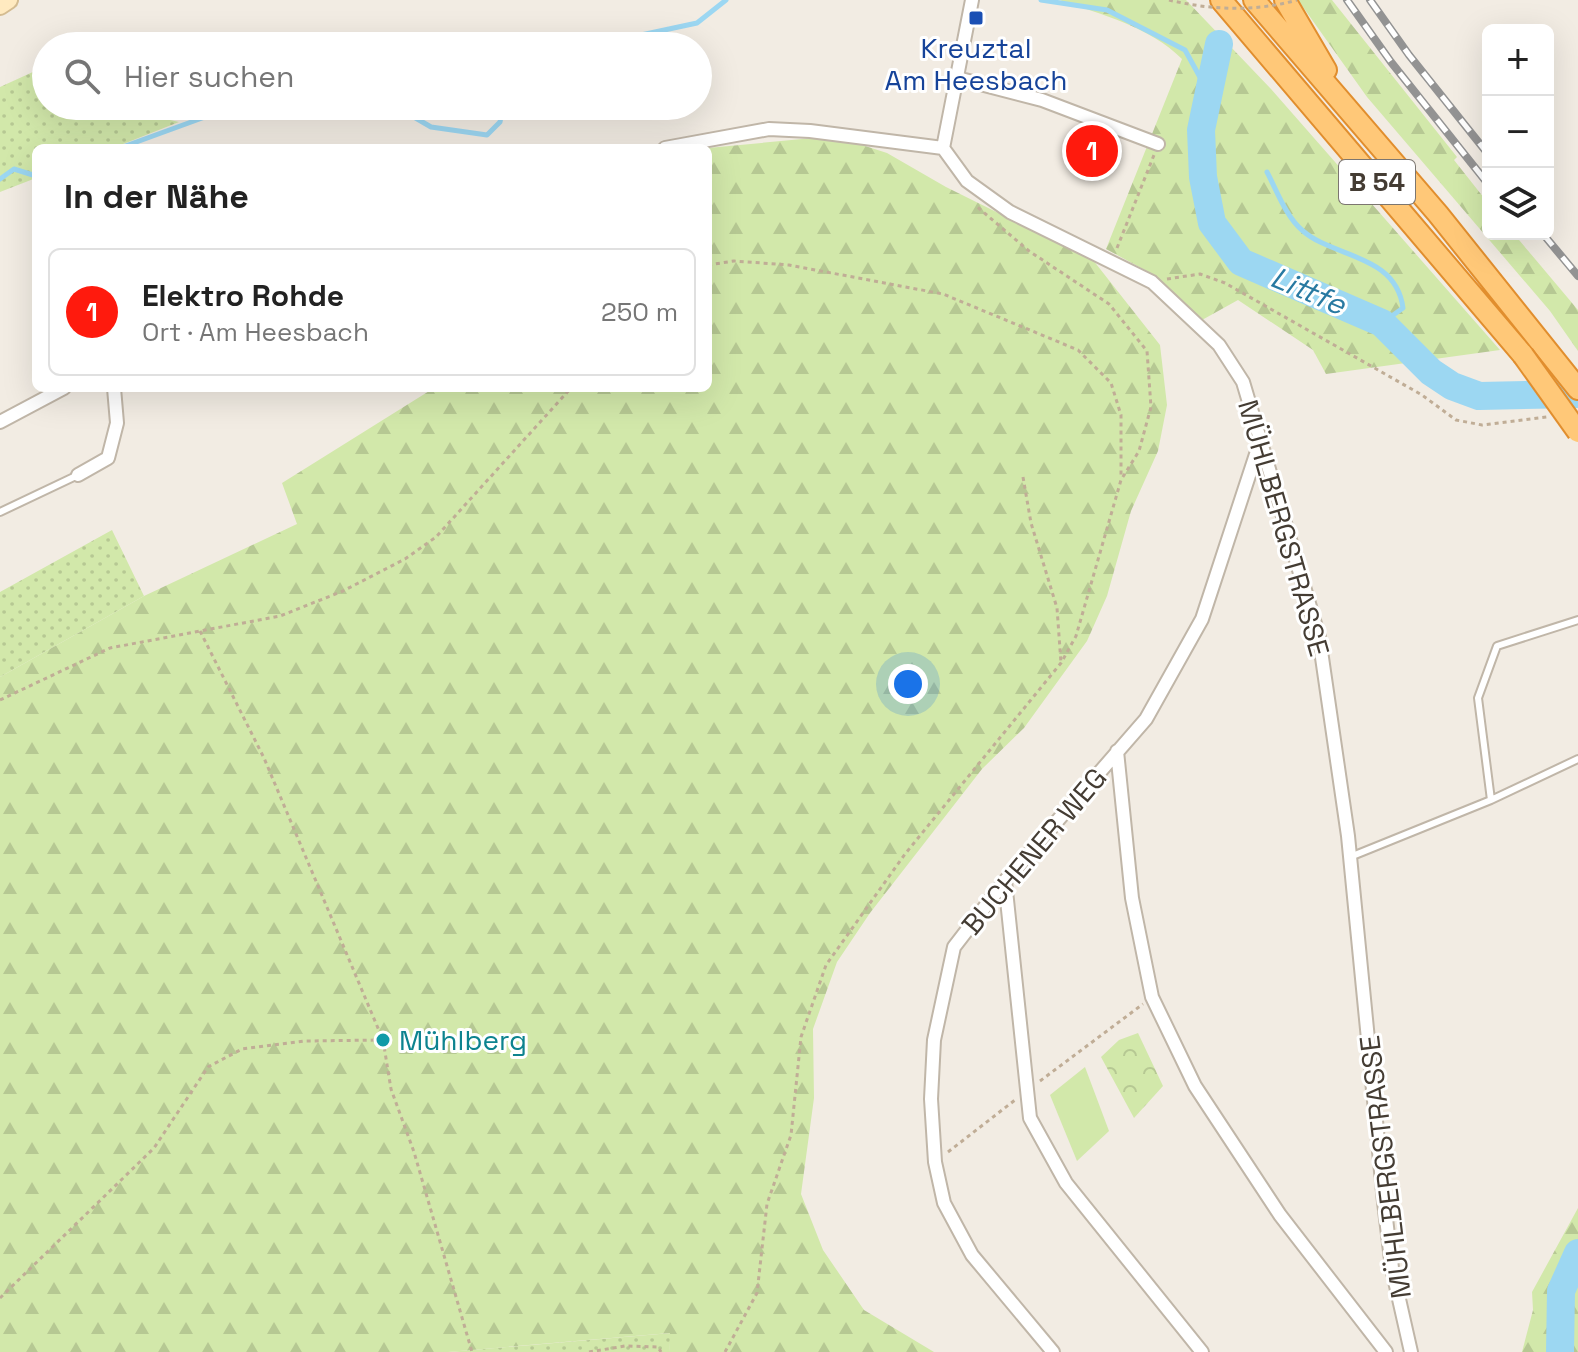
<!DOCTYPE html>
<html lang="de">
<head>
<meta charset="utf-8">
<style>
	:root { --surface:#fff; --page:#f2f2f2; --text:#222; --muted:#767676; --line:#e0e0e0; --accent:#ff1a0d }
	body { margin:0; font-family:"Space Grotesk",sans-serif; background:var(--page); color:var(--text) }
	.controls { position:absolute; right:24px; top:24px; display:grid; overflow:hidden; border-radius:12px; box-shadow:0 8px 32px #0002 }
	.controls button { width:72px; height:72px; display:grid; place-items:center; padding:0; border:0; border-bottom:2px solid var(--line); background:var(--surface); color:var(--text); font:40px sans-serif }
	.you { position:absolute; left:908px; top:684px; width:28px; height:28px; margin:-20px; border:6px solid #fff; border-radius:50%; background:#1a73e8; box-shadow:0 0 0 12px #1a73e833 }
	.badge { display:grid; place-items:center; width:52px; height:52px; border-radius:50%; background:var(--accent); color:#fff; font-size:26px; font-weight:700 }
	.pin { position:absolute; translate:-50% -50%; border:4px solid #fff; box-shadow:0 2px 8px #0006 }
	.list { margin:0; padding:0; list-style:none }
	h2 { display:flex; justify-content:space-between; align-items:center; height:104px; margin:0; padding:0 32px; font-size:34px }
	h2 small { font-size:26px; font-weight:400; color:var(--muted) }
	.list li { display:grid; grid-template-columns:52px 1fr auto; gap:24px; align-items:center; box-sizing:border-box; height:128px; margin:0 16px 16px; padding:0 16px; border:2px solid var(--line); border-radius:12px }
	.list b { display:block; font-size:30px; white-space:nowrap }
	.list p { margin:0; font-size:26px; white-space:nowrap; color:var(--muted) }
	.list em { font-size:26px; font-style:normal; color:var(--muted) }
	.icon { flex:none; width:44px; height:44px; fill:none; stroke:currentColor; stroke-width:2; stroke-linecap:round; stroke-linejoin:round }
	.map { position:relative; flex:none; width:1578px; height:1352px; overflow:hidden }
	.search { position:absolute; background:var(--surface); box-shadow:0 8px 32px #0002; left:32px; top:32px; width:680px; height:88px; display:flex; align-items:center; gap:20px; box-sizing:border-box; padding:0 28px; border-radius:44px; color:var(--muted); font-size:30px }
	.panel { position:absolute; background:var(--surface); box-shadow:0 8px 32px #0002; left:32px; top:144px; width:680px; height:248px; border-radius:12px }
	.map>svg:first-child { display:block }
</style>
</head>
<body>
<div class="map">
<svg width="1578" height="1352" viewBox="0 0 1578 1352">
	<defs>
		<pattern id="grass-dots" width="8" height="8" patternUnits="userSpaceOnUse" patternTransform="scale(2)"><rect width="8" height="8" fill="#d2e8aa"/><path d="M2 2h.1M6 6h.1" fill="none" stroke="#b6c893" stroke-width="1.8" stroke-linecap="round"/></pattern>
		<pattern id="forest-firs" width="22" height="20" patternUnits="userSpaceOnUse" patternTransform="scale(2)"><rect width="22" height="20" fill="#d2e8aa"/><path d="M5 1l3.5 6h-7zM16 11l3.5 6h-7z" fill="#b6c893"/></pattern>
		<pattern id="park-crowns" width="20" height="18" patternUnits="userSpaceOnUse" patternTransform="scale(2)"><rect width="20" height="18" fill="#d2e8aa"/><path d="M2 6a3 3 0 1 1 6 0M12 15a3 3 0 1 1 6 0" fill="none" stroke="#b6c893"/></pattern>
	</defs>
	<rect width="100%" height="100%" fill="#f2ece3"/>
	<!-- grass -->
	<path fill="url(#grass-dots)" d="M46 66V106H149L153 116 179 122 113 148H36V178L0 192V87Z
		M112 530 144 596 0 677V592Z
		M671 1333 669 1352H448Z"/>
	<!-- forest -->
	<path fill="url(#forest-firs)" d="M1059 0H1186L1271 89 1500 350 1326 374 1313 350 1238 300 1202 320 1154 275 1106 249 1182 59C1150 27 1101 14 1059 0Z
		M1298 0H1332L1457 157 1454 160 1488 203V234H1514L1578 310V351L1550 311 1367 97Z
		M834 136 887 153 946 187 1093 260 1160 345 1167 405 1158 451 1131 511 1107 596 1087 641 1024 728 982 769 870 913 837 962 813 1029 814 1098 801 1194 823 1250 864 1310 934 1352H669L670 1333 448 1352H0V677L144 596 297 524 282 483 434 388H708V148Z
		M1578 1208V1352H1522L1533 1310 1532 1292Z"/>
	<!-- park -->
	<path fill="url(#park-crowns)" d="M1138 1033 1163 1086 1134 1118 1101 1057 1119 1040Z"/>
	<!-- pitch -->
	<path fill="#d2e8aa" d="M1085 1067 1109 1131 1077 1161 1050 1095Z"/>
	<g fill="none" stroke-linecap="round" stroke-linejoin="round">
		<!-- stream -->
		<path stroke="#9cd7f2" stroke-width="5" d="M1041 0 1107 10 1185 50 1207 90
			M616 46 641 35 697 23 726 0
			M395 106 431 127 487 135 500 122 503 106
			M120 148 235 106
			M1267 172C1277 191 1286 217 1303 231 1334 258 1396 254 1403 308L1382 323
			M0 179 14 169 36 176"/>
		<!-- river -->
		<path stroke="#9cd7f2" stroke-width="28" d="M1219 44 1201 130 1203 177 1212 223 1241 262 1382 323 1431 372 1452 386 1479 396 1578 394
			M1560 1352 1561 1291 1578 1253"/>
		<!-- service casing -->
		<g stroke="#c0b6a8" stroke-width="10">
			<path id="service" d="M0 512 78 475
				M1491 800 1478 698 1497 646 1578 620
				M1350 857 1491 800 1578 759"/>
		</g>
		<!-- minor casing -->
		<g stroke="#c0b6a8" stroke-width="16">
			<path id="minor" d="M972 0 943 148 967 181 1010 212 1152 282 1219 345 1243 382 1319 637 1348 836 1384 1202 1392 1268 1411 1352
				M957 78 1042 100 1158 144
				M665 148 769 129 810 131 943 148
				M0 422 64 388
				M78 475 108 458 117 423 114 388
				M1117 751 1132 898 1152 997 1195 1086 1280 1215 1386 1352
				M1005 881 1030 1118 1066 1183 1202 1352
				M1053 1352 972 1255 944 1203 935 1162 931 1099 934 1040 954 947 1005 881 1146 719 1202 619 1260 442"/>
		</g>
		<!-- secondary casing -->
		<g stroke="#d4bc91" stroke-width="20">
			<path id="secondary" d="M0 6 9 0"/>
		</g>
		<!-- trunk casing -->
		<g stroke="#e18e2e" stroke-width="24">
			<path id="trunk" d="M1221 0 1523 355
				M1254 0 1438 214 1578 389
				M1285 0 1326 70"/>
		</g>
		<!-- path -->
		<path stroke="#c0ad96" stroke-width="3" stroke-dasharray="4 4" stroke-linecap="butt" d="M1117 248 1154 155
			M708 265 734 261 789 265 943 294 1078 350 1111 383 1121 415V476
			M1167 279 1200 274 1225 283 1422 395 1456 420 1482 425 1547 417
			M1023 477 1031 523 1057 608 1061 663
			M200 631 264 758 383 1040 391 1089 414 1152 472 1352
			M0 700 110 648 280 616 343 591 405 559 436 537 571 388
			M1040 1081 1143 1004
			M948 1152 1015 1100
			M0 1298 154 1148 208 1067 242 1049 305 1041 383 1040
			M589 1352 625 1346 658 1347 661 1352
			M725 1352 757 1293 767 1204 791 1135 801 1037 826 965 905 854 1061 663 1076 636 1121 480 1139 451 1151 407 1147 351 1109 304 1029 251 975 205"/>
		<!-- service -->
		<use href="#service" stroke="#fff" stroke-width="6"/>
		<!-- minor -->
		<use href="#minor" stroke="#fff" stroke-width="12"/>
		<!-- secondary -->
		<use href="#secondary" stroke="#ffeac0" stroke-width="16"/>
		<!-- trunk -->
		<use href="#trunk" stroke="#ffc878" stroke-width="20"/>
		<!-- rail casing -->
		<g stroke="#939393" stroke-width="8">
			<path id="rail" d="M1347 0 1391 62 1488 184
				M1370 0 1409 55 1488 154
				M1543 234 1578 276"/>
		</g>
		<!-- rail -->
		<use href="#rail" stroke="#fff" stroke-width="5" stroke-dasharray="15" stroke-linecap="butt"/>
		<!-- trunk-bridge casing -->
		<g stroke="#e18e2e" stroke-width="24" stroke-linecap="butt">
			<path id="trunk-bridge" d="M1523 355 1578 432"/>
		</g>
		<!-- path-bridge -->
		<path stroke="#c0ad96" stroke-width="3" stroke-dasharray="4 4" stroke-linecap="butt" d="M1169 0C1210 10 1256 12 1297 0"/>
		<!-- trunk-bridge -->
		<use href="#trunk-bridge" stroke="#ffc878" stroke-width="20"/>
	</g>
	<!-- markers -->
	<rect fill="#1a4fb4" stroke="#fff" stroke-width="3" x="968" y="10" width="16" height="16" rx="4"/>
	<circle fill="#0f9aa8" stroke="#fff" stroke-width="3" cx="383" cy="1040" r="8"/>
	<g text-anchor="middle" stroke-width="6" stroke-linejoin="round" paint-order="stroke">
		<!-- shield labels -->
		<rect fill="#fff" stroke="#7c7670" stroke-width="2" x="1339" y="160" width="76" height="44" rx="6"/>
		<g font-size="26" font-weight="bold" fill="#443c33">
			<text x="1377" y="191">B 54</text>
		</g>
		<!-- transit labels -->
		<g font-size="28" fill="#164399" stroke="#fff">
			<text x="976" y="58">Kreuztal<tspan x="976" dy="32">Am Heesbach</tspan></text>
		</g>
		<!-- street labels -->
		<g font-size="28" fill="#443c33" stroke="#fff">
			<text transform="translate(1284 528) rotate(74)" y="10">MÜHLBERGSTRASSE</text>
			<text transform="translate(1034 851) rotate(-50)" y="10">BUCHENER WEG</text>
			<text transform="translate(1385 1167) rotate(-97)" y="10">MÜHLBERGSTRASSE</text>
		</g>
		<!-- culture labels -->
		<g font-size="28" fill="#0d838f" stroke="#fff" text-anchor="start">
			<text x="399" y="1050">Mühlberg</text>
		</g>
		<!-- water labels -->
		<g font-size="30" font-style="italic" fill="#2879a1" stroke="#fff">
			<text transform="translate(1308 291) rotate(23)" y="10">Littfe</text>
		</g>
	</g>
</svg>
<div class="controls">
<button>+</button>
<button>−</button>
<button><svg class="icon" aria-label="layers" viewBox="0 0 24 24"><path d="M12 4l9 5-9 5-9-5zM3 14l9 5 9-5"/></svg></button>
</div>
<div class="you"></div>
<div class="pin badge" style="left:1092px;top:151px">1</div>
<div class="search"><svg class="icon" aria-label="search" viewBox="0 0 24 24"><circle cx="10" cy="10" r="6"/><path d="M15 15l6 6"/></svg>Hier suchen</div>
<section class="panel">
<h2>In der Nähe<small></small></h2>
<ul class="list">
<li><span class="badge">1</span><div><b>Elektro Rohde</b><p>Ort · Am Heesbach</p></div><em>250 m</em></li>
</ul>
</section>
</div>
</body>
</html>
